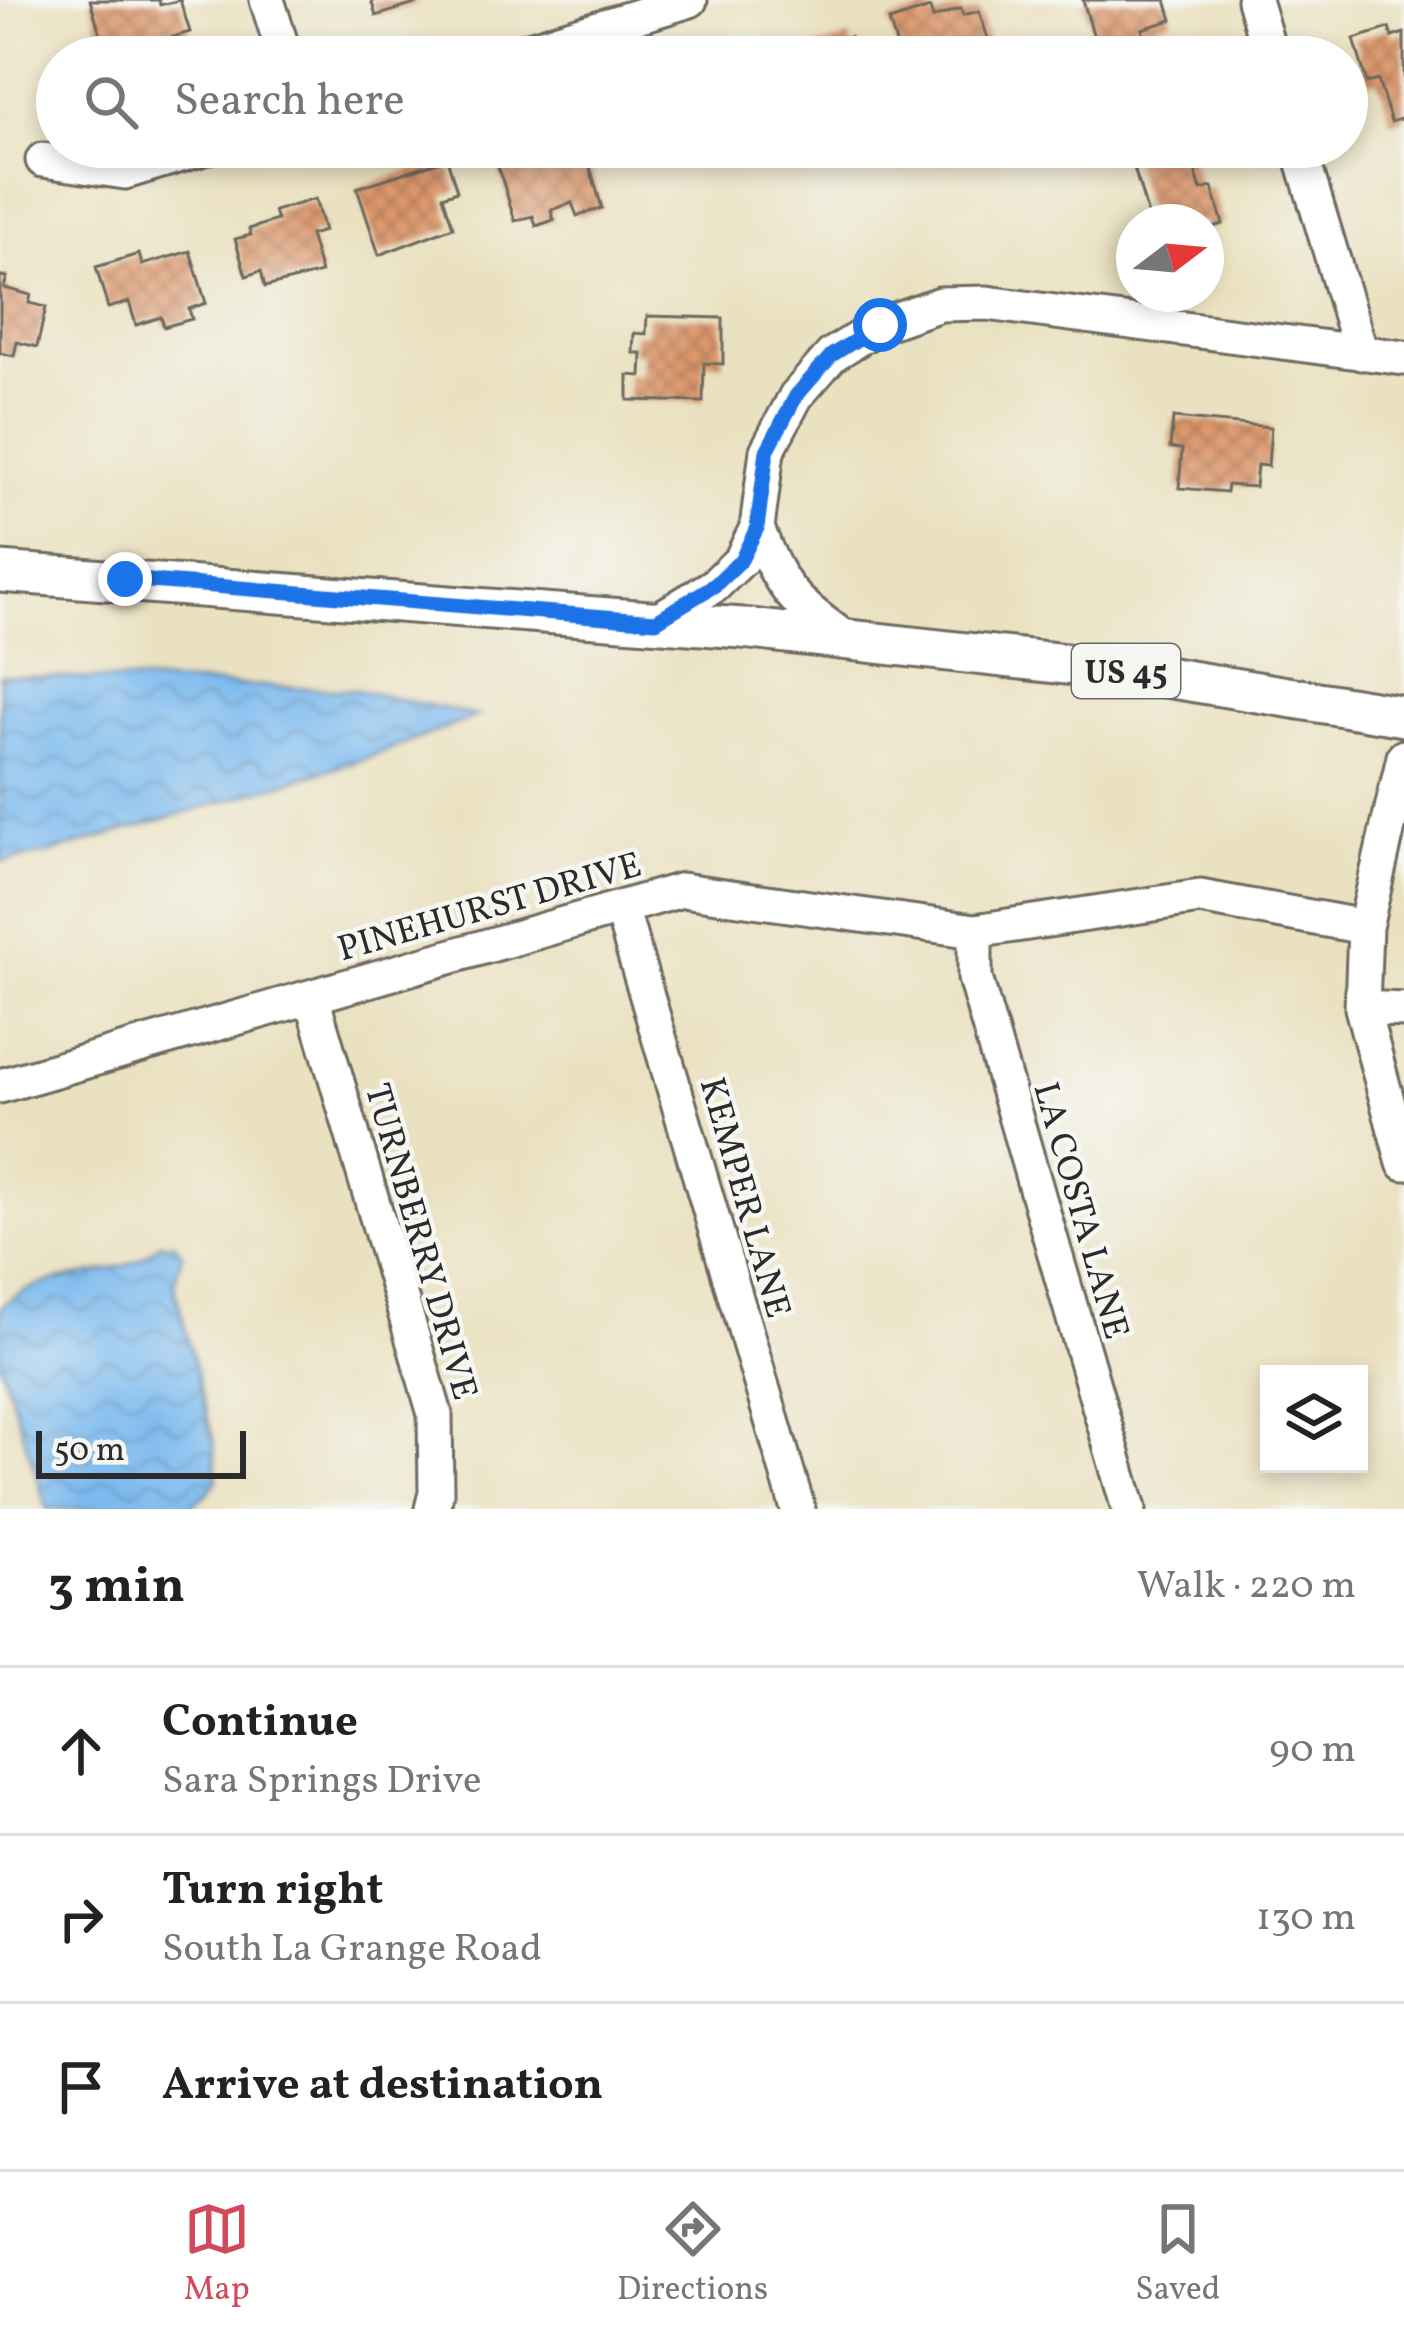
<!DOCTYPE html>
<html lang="en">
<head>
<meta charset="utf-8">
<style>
	:root { --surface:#fff; --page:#f6f6f6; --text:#222; --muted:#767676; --line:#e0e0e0; --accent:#d1495b }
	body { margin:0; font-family:Vollkorn,serif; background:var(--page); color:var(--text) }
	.controls { position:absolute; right:36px; bottom:36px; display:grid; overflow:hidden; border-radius:0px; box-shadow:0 6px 18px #0003 }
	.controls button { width:108px; height:108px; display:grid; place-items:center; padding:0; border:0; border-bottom:3px solid var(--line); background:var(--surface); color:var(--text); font:60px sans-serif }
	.compass { position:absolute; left:1116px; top:204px; width:108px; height:108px; border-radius:50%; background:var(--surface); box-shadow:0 6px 18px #0003; rotate:74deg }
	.scale { position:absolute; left:36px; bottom:30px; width:210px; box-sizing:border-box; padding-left:12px; border:6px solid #2b2b2b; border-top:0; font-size:33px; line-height:42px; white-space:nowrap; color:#2b2b2b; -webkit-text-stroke:9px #f6f6f2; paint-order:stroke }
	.stop { position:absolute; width:36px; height:36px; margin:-27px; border:9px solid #1a73e8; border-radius:50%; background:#fff }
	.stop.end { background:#1a73e8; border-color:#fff; box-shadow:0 3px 12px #0008 }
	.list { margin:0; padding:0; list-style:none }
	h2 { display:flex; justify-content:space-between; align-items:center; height:156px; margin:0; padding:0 48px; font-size:51px }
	h2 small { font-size:39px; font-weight:400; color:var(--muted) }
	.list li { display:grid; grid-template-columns:78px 1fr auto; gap:36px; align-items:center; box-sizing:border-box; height:168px; padding:0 48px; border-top:3px solid var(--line) }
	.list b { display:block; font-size:45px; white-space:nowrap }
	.list p { margin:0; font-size:39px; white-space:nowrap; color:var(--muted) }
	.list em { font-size:39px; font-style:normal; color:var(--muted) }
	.icon { flex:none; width:66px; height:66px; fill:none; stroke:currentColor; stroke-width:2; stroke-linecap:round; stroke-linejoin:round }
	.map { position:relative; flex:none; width:1404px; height:1509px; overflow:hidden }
	.search { position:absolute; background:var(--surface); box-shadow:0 6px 18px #0003; left:36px; right:36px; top:36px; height:132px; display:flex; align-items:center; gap:30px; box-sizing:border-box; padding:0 42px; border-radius:66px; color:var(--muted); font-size:45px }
	.sheet { height:660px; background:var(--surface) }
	nav { display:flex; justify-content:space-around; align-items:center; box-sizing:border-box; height:168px; border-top:3px solid var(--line); background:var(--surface); font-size:33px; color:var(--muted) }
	nav a { display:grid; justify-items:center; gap:6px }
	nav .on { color:var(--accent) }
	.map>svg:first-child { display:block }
</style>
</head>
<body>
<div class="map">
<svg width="1404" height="1509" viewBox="0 0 1404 1509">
	<defs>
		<pattern id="water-waves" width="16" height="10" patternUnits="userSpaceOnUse" patternTransform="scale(3)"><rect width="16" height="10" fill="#7cbaef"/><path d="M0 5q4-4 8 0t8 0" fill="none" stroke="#6697c2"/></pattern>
		<pattern id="building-cross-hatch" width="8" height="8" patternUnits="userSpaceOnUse" patternTransform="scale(3)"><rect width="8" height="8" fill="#dc976c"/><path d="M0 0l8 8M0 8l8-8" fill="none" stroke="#b37b59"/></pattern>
	</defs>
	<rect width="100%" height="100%" fill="#f6f6f2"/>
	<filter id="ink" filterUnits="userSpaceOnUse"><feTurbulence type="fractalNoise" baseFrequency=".00833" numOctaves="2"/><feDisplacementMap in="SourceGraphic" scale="24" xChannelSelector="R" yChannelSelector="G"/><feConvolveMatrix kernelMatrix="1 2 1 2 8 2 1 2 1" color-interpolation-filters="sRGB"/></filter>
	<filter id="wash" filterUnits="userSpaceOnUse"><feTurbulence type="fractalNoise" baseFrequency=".004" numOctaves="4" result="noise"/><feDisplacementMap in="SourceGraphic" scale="48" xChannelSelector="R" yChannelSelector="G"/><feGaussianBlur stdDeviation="2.7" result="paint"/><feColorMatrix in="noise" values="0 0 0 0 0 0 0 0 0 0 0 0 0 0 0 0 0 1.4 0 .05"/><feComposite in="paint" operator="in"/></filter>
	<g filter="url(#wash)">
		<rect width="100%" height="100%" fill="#eae1c0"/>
		<!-- water -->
		<path fill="url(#water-waves)" stroke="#54728d" stroke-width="3" d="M0 675 356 690 478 716 365 759 47 854 0 862Z
			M161 1242 167 1245 173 1242 182 1253 174 1284 214 1443 217 1480 207 1494 185 1509H47L0 1362V1309C40 1264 124 1287 161 1242Z"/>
		<g id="blocks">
			<!-- building -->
			<path fill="url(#building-cross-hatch)" d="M90 0H159L160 5 180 0 190 32 107 57Z
				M371 0H425V1L376 16Z
				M1083 0H1166L1172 20 1142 29 1144 37 1098 51Z
				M930 8 933 18 961 8 963 15 979 11 990 45 975 50 977 57H917L914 48 899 53 889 21Z
				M1389 28 1392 37 1404 33V118L1391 122 1378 80 1367 83 1354 39Z
				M850 37 855 57H804L802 51Z
				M492 147H584L602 208 577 216 572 203 551 210 554 220 536 226 533 216 515 221Z
				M635 147H702L703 148 656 162 653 152 638 156Z
				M1180 147H1188L1201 190 1212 187 1223 224 1206 229V222H1150L1132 161Z
				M447 159 457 191 443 196 453 227 379 255 357 188Z
				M315 199 324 231 310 235 321 273 265 287 261 271 246 276 235 239 251 235 249 229 277 220 274 211Z
				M190 251 206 303 189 309 192 319 164 327 161 317 136 325 129 302 108 308 96 267 139 254 142 265Z
				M0 276 7 277 4 288 31 295 29 303 46 307 37 347 17 342 14 356 0 353Z
				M647 316 723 318V364L704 363 703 402 628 400V375L641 376 642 353H633L634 333 646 334Z
				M1173 418 1271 427 1268 466 1257 465 1255 487 1227 485 1226 492 1179 488 1182 449 1170 448Z"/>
		</g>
	</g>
	<g filter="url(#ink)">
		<use href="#blocks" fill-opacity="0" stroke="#6e6b5f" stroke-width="3"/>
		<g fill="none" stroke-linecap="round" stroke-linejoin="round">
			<!-- minor casing -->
			<g stroke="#6e6b5f" stroke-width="39">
				<path id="minor" d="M267 0 285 57
					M1254 0 1271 57
					M503 57 690 0
					M1299 147 1361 353
					M43 160 125 172 207 147
					M757 528C782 592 793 600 847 640
					M656 621 715 585 741 560 757 528 767 451 796 396 832 355 880 325 940 304 987 303 1404 358
					M1404 757 1365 927 1362 1008 1404 1163
					M621 908 798 1509
					M975 931V978L1129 1509
					M312 997 435 1414 436 1493 432 1509
					M1362 1008 1404 1010
					M0 1086 682 890 975 931 1200 897 1365 927"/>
			</g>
			<!-- major casing -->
			<g stroke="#6e6b5f" stroke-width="45">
				<path id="major" d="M0 572 742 628 1129 671 1404 716"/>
			</g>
			<!-- minor -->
			<use href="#minor" stroke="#fff" stroke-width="33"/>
			<!-- major -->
			<use href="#major" stroke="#fff" stroke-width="39"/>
		</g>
	</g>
	<g fill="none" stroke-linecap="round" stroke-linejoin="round" filter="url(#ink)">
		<!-- route -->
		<path stroke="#1a73e8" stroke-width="15" d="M125 579 656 621 715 585 741 560 757 528 767 451 796 396 832 355 880 325"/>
	</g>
	<g text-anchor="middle" stroke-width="9" stroke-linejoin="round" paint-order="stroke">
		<!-- shield labels -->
		<rect fill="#f6f6f2" stroke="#686867" stroke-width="3" x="1072" y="644" width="108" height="54" rx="9"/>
		<g font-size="33" font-weight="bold" fill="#2b2b2b">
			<text x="1126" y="683">US 45</text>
		</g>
		<!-- street labels -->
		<g font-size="36" fill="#2b2b2b" stroke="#f6f6f2">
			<text transform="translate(489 905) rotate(-16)" y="13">PINEHURST DRIVE</text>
			<text transform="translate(747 1197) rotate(74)" y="13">KEMPER LANE</text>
			<text transform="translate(1083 1210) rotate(74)" y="13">LA COSTA LANE</text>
			<text transform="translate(423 1241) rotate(74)" y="13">TURNBERRY DRIVE</text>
		</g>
	</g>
</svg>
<div class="controls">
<button><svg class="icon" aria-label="layers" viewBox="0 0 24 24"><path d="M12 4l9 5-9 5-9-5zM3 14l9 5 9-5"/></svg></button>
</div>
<svg class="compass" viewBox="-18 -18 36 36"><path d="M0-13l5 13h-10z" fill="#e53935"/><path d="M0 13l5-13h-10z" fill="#767676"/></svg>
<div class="scale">50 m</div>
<div class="stop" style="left:880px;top:325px"></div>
<div class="stop end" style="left:125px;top:579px"></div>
<div class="search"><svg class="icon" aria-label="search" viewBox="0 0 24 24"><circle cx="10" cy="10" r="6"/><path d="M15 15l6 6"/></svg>Search here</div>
</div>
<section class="sheet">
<h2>3 min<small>Walk · 220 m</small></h2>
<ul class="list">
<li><svg class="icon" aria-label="ahead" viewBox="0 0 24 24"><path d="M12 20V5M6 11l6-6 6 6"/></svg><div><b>Continue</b><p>Sara Springs Drive</p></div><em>90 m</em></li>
<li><svg class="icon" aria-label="right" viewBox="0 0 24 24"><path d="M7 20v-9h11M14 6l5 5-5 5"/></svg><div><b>Turn right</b><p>South La Grange Road</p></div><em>130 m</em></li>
<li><svg class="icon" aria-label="arrive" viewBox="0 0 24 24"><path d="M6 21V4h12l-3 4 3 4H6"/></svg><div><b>Arrive at destination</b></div></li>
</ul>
</section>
<nav>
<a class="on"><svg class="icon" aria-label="map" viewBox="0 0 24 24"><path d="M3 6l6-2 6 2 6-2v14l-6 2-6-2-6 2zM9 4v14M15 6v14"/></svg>Map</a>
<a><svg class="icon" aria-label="directions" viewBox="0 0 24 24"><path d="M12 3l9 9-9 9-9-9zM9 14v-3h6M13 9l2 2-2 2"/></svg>Directions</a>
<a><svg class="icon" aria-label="saved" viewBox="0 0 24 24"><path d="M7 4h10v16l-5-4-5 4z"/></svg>Saved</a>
</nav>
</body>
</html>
